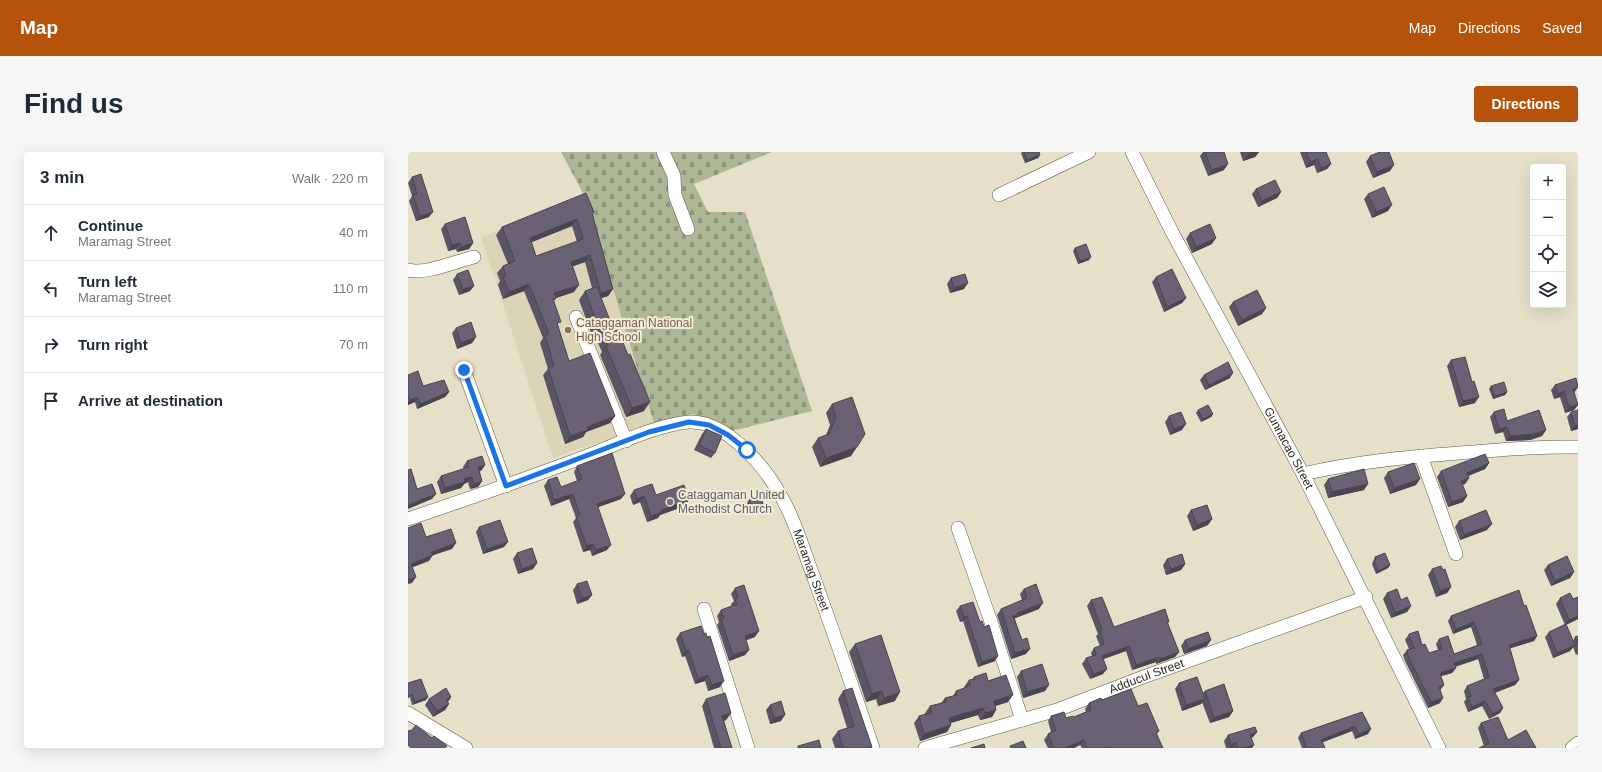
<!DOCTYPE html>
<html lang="en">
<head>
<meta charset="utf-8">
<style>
	:root { --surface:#fff; --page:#f6f6f7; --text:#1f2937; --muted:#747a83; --line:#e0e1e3; --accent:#b45309 }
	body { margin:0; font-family:Helvetica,sans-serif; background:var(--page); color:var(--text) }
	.controls { position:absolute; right:12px; top:12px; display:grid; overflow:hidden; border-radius:4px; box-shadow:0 4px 16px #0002 }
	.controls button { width:36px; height:36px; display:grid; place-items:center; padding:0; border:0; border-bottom:1px solid var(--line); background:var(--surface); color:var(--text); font:20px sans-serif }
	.stop { position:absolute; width:12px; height:12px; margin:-9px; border:3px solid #1a73e8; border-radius:50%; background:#fff }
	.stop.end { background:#1a73e8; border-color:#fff; box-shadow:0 1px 4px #0008 }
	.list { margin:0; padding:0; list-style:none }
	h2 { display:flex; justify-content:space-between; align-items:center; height:52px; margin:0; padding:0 16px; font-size:17px }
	h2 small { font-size:13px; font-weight:400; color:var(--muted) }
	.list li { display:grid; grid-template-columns:26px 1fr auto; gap:12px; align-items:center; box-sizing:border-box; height:56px; padding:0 16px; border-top:1px solid var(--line) }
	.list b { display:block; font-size:15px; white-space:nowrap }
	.list p { margin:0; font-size:13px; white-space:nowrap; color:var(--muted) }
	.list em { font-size:13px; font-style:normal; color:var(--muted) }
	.icon { flex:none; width:22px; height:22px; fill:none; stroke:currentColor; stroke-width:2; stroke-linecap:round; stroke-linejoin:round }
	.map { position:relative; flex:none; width:1170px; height:596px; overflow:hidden; border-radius:4px }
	header { display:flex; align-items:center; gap:24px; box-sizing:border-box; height:56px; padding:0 20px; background:var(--accent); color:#fff }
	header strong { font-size:19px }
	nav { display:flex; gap:22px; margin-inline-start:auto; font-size:14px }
	.intro { display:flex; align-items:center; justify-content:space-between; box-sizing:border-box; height:96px; padding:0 24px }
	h1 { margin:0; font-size:28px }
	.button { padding:10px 18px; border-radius:4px; background:var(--accent); color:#fff; font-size:14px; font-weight:700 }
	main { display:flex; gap:24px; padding:0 24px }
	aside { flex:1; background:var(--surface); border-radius:4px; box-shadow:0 4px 16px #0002 }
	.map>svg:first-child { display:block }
</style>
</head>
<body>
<header>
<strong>Map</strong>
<nav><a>Map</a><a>Directions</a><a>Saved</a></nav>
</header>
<div class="intro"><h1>Find us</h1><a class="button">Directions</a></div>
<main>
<aside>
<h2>3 min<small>Walk · 220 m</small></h2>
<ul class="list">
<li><svg class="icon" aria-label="ahead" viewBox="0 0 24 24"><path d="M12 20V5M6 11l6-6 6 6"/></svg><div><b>Continue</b><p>Maramag Street</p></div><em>40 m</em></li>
<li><svg class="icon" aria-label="left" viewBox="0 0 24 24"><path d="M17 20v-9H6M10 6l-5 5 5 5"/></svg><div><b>Turn left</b><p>Maramag Street</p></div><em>110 m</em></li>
<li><svg class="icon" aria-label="right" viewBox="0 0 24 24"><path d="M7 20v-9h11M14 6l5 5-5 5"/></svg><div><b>Turn right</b></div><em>70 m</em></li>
<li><svg class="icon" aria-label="arrive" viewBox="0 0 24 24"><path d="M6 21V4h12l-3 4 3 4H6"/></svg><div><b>Arrive at destination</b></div></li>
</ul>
</aside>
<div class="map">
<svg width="1170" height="596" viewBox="0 0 1170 596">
	<defs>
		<pattern id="cemetery-stones" width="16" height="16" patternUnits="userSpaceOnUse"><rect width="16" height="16" fill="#adb796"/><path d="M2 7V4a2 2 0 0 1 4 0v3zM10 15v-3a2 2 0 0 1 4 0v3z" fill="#8d957a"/></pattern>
	</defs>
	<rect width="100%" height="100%" fill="#e6e0c9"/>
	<!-- built -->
	<path fill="#dcd4b6" d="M177 45 246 271 145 306 73 85Z"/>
	<!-- cemetery -->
	<path fill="url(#cemetery-stones)" d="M153 0H364L286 32 300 60H337L404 259 320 280 286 262 246 271 177 45Z"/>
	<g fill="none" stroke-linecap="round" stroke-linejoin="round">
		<!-- minor casing -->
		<g stroke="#5e5845" stroke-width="14">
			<g id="minor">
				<path d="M255 0 266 24 267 43 280 77"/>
				<path id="s1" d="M724 0 764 80 895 322 1031 596"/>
				<path d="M591 43 681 0"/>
				<path d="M0 118C16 123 49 109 66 105"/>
				<path d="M168 165 218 289"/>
				<path d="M56 218 98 334"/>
				<path d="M1013 304 1048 402"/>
				<path d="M895 322C947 310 999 305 1051 301 1091 298 1130 294 1170 295"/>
				<path id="s2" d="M0 367C59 347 118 327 176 305 208 293 247 273 281 270 319 268 358 316 374 346 388 370 396 400 406 426 426 482 446 539 465 596"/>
				<path d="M550 376 582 467 614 568"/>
				<path d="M296 457 340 596"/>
				<path d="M0 561 58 596"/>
				<path id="s3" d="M517 596 649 558 738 524 958 445"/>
				<path d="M1164 596 1170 591"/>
			</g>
		</g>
		<!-- minor -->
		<use href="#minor" stroke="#fff" stroke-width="13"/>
	</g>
	<!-- wall -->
	<path fill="#5a5465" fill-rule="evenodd" d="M614 0H631L632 3 630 6 617 11 613 1Z
		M795 0H816V18L800 24 792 4Z
		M832 0H851L847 5 835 9Z
		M892 0H918L923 12 919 17 909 21 906 13 898 16Z
		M962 4 982 19 965 26 958 10Z
		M4 25 21 65 8 69 1 49 4 44 0 31Z
		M848 37 873 40 869 46 850 55 844 42Z
		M960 42 980 59 964 66 956 47Z
		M186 60 184 62 205 137 200 144 193 146 236 259 218 265 192 203 194 200 186 182 184 183 171 148 177 139 184 136 177 110 165 114 166 140 148 146 146 149 150 174 161 209 207 264 202 271 178 280 175 285 157 292 135 223 140 217 132 191 135 186 116 139 95 147 90 133 92 129 89 121 95 114 100 112 88 83 94 75ZM164 74 169 90 128 104 123 90Z
		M37 72 65 91 61 97 49 100 48 97 40 99 33 77Z
		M782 81 804 92 784 101 778 87Z
		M667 96 681 108 670 112 665 99Z
		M49 122 62 139 51 143 45 128Z
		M748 125 778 146 774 151 756 160 744 130Z
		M543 126 556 137 542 141 539 132Z
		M825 150 858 156 854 162 830 174 821 155Z
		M48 176 68 185 64 191 49 197 44 181Z
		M1043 208 1067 251 1051 255 1039 214Z
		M0 223 15 234 41 240 37 245 9 257 7 250 0 253Z
		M796 223 822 226 797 238 792 228Z
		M1147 233H1170V235L1166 241 1170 253 1166 258 1157 261 1152 245 1146 247 1143 238Z
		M1083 234 1099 240 1097 243 1085 247 1081 237Z
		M424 252 443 304 412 315 404 295 410 286 418 283 422 273 418 261Z
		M790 258 805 262 803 265 793 270 788 261Z
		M1170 258V277L1163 279 1159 265 1163 260Z
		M1086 260 1099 269 1138 278 1134 284 1122 288 1098 289 1095 280 1087 282 1082 265Z
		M761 264 774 278 762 283 757 270Z
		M298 277 307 301 303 306 286 298 294 282Z
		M59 309 77 313 73 319H71L74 329 70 335 62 337 60 330 56 332 53 336 33 342 29 330 33 324 56 317 55 315Z
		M1081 311 1077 317 1060 324 1061 326 1057 332 1054 333 1059 344 1055 350 1040 355 1029 325 1033 319Z
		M169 314 213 347 190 355 199 398 184 404 182 398 175 400 165 370 168 366 161 347 143 354 136 334 140 328 153 335 169 329 166 320Z
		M980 320 1008 333 982 342 976 326Z
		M920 327 956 338 920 346 916 333Z
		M226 338 248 343 277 354 252 363 250 366 239 370 232 350 225 353 222 344Z
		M341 348 353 355 342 359 339 351Z
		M783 358 804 367 800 373 785 379 779 364Z
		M1051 369 1079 378 1052 388 1047 375Z
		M71 375 96 395 75 402 68 380Z
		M109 401 129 411 125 417 110 422 105 407Z
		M967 405 982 413 980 416 968 422 964 412Z
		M759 407 777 412 773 418 758 423 755 413Z
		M1140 413 1166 420 1162 426 1143 434 1136 418Z
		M1024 417 1043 435 1039 441 1028 445 1020 423Z
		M169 432 184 443 180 448 169 452 165 438Z
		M327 436 347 485 338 488 341 498 337 503 321 509 309 473 311 470 309 464 313 458 324 454 323 452 326 449 323 442Z
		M616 437 631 457 607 466V467L618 502 603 507 589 463 593 457 614 448 612 442Z
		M979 441 993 448 1003 454 999 460 983 466 975 447Z
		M1170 445V467L1158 473 1165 489 1167 485 1170 484V502L1168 503 1165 495 1162 499 1145 506 1137 485 1141 480 1157 473 1148 452 1152 446 1165 447Z
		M683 448 706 475 760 471 771 500 767 505 748 512V510L724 518 718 499 695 507V522L682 527 674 512 678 506 684 504 683 501 686 496 692 494 688 484 690 482 679 454Z
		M552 454 572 470 576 475 587 509 570 515 555 469 552 470 548 459Z
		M1116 454 1129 484 1126 489 1102 496 1111 528 1107 533 1087 541 1095 556 1092 561 1081 567 1074 554 1060 560 1056 550 1058 547 1056 539 1059 534 1076 527 1070 507 1047 515 1048 516 1044 521 1033 524 1036 533 1032 538V551L1020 556 997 509 995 503 999 498 1001 497 997 488 1001 482 1014 493 1021 501 1030 498 1028 492 1031 487 1046 502 1069 493 1063 475 1045 482 1040 469 1043 464Z
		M272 481 312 535 300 539 297 529 287 532 277 504 274 505 268 487Z
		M777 488 799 494 776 502 773 494Z
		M447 492 487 549 470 554 468 547 458 550 441 500Z
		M613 519 637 539 615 546 609 525Z
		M566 525 580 529 600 550 587 554 588 558 584 565 572 568 570 563 542 571 543 573 539 580 512 589 506 571 511 564 517 562V561L522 554 533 551 537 546 545 544 548 539 557 536 556 535 561 528H564Z
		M13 527 18 548 4 553 2 545Z
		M771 531 795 541 797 539 825 559 821 565 802 571 794 550 793 552 774 559 767 537Z
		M435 539 464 596H427L424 587 430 579 439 576 430 547Z
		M43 545 40 550 41 552 37 558 25 565 17 553 21 547Z
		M298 547 323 561 318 568 316 569 324 596H306L294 554Z
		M694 548 730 554 751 579 749 582 755 596H674L672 593 666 596H640L636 588 640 582 643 580 640 569 643 564 658 566 666 565 678 560 677 557 681 551Z
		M362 553 373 569 362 572 358 558Z
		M954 560 960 582 947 587 944 579 915 590 917 596H894L890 586 893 581Z
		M1073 571 1100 588 1128 596H1071L1076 594 1070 576Z
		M849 580 845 585 843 586 844 596H818L816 589 820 583Z"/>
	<!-- shaded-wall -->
	<path fill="#4a4552" d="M841 0H851L847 5 835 9Z
		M632 3 630 6 617 11 619 8Z
		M910 7 906 13 898 16 902 10Z
		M820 12 816 18 800 24 804 18Z
		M923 12 919 17 909 21 913 16Z
		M986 13 982 19 965 26 969 20Z
		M873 40 869 46 850 55 854 49Z
		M984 53 980 59 964 66 968 60Z
		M25 60 21 65 8 69 12 64Z
		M169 67 164 74 117 93 122 86Z
		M808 86 804 92 784 101 788 95Z
		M52 91 48 97 40 99 44 93Z
		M65 91 61 97 49 100 53 95Z
		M182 103 177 110 158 117 163 110Z
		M683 105 681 108 670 112 672 109Z
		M560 131 556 137 542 141 546 136Z
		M121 132 116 139 95 147 101 140Z
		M171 133 166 140 148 146 143 153 146 141Z
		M66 134 62 139 51 143 55 137Z
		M205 137 200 144 188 148 193 141Z
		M778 146 774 151 756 160 759 155Z
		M858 156 854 162 830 174 834 168Z
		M192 173 186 182 184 183 190 174Z
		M68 185 64 191 49 197 53 191Z
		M825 221 822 226 797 238 801 233Z
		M1170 235 1166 240 1161 242 1165 237Z
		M1156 239 1152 245 1146 247 1150 242Z
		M41 240 37 245 9 257 12 252Z
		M1099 240 1097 243 1085 247 1087 244Z
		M10 245 7 250 0 253V251L2 248Z
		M1071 245 1067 251 1051 255 1055 249Z
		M242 250 236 259 218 265 224 256Z
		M1170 253 1166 258 1157 261 1161 255Z
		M805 262 803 265 793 270 795 267Z
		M207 264 202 271 178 280 175 285 157 292 162 284 179 275Z
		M778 272 774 278 762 283 766 277Z
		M1170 273V277L1163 279 1167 274Z
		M1099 275 1095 280 1087 282 1091 277Z
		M1138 278 1134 284 1122 288 1098 289 1102 284Z
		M449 295 443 304 412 315 418 306Z
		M1081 311 1077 317 1055 326 1059 321Z
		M77 313 73 319 66 321 70 315Z
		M64 325 60 330 56 332 53 336 33 342 37 336 56 327Z
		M1061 326 1057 332 1049 334 1053 329Z
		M1012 327 1008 333 982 342 986 336Z
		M74 329 70 335 62 337 66 332Z
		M960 332 956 338 920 346 924 340Z
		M28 342 24 347 0 357V353Z
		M165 342 161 347 143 354 146 348Z
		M217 342 213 347 185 357 189 352Z
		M236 344 232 350 225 353 229 347Z
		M1059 344 1055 350 1040 355 1044 350Z
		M281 348 277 354 252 363 250 366 239 370 243 364 253 358Z
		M355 352 353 355 342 359 344 356Z
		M804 367 800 373 785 379 789 373Z
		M1084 372 1079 378 1052 388 1056 383Z
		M100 390 96 395 75 402 79 397Z
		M48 391 44 397 20 405 23 400Z
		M185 392 182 398 175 400 179 394Z
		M203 393 199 398 184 404 188 398Z
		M25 403 21 409 0 417 3 412Z
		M129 411 125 417 110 422 114 417Z
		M777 412 773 418 758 423 763 417Z
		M982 413 980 416 968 422 970 419Z
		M1166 420 1162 426 1143 434 1147 429Z
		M8 425 4 431 0 432V428Z
		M1043 435 1039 441 1028 445 1032 439Z
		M184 443 180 448 169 452 174 446Z
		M635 451 631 457 607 466 606 468 605 464 609 461Z
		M1003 454 999 460 983 466 987 461Z
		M559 464 555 469 552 470 556 465Z
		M1170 464V467L1157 473 1161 468Z
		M1066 470 1063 475 1045 482 1048 477Z
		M351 479 347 485 333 490 337 484Z
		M1129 484 1126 489 1097 498 1101 493Z
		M803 488 799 494 776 502 780 497Z
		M1167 493 1162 499 1145 506 1149 501Z
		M721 494 718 499 690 509 694 504Z
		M622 497 618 502 603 507 607 501Z
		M281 498 277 504 274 505 278 499Z
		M341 498 337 503 321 509 325 503Z
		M771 500 767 505 748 512 752 507Z
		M1074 502 1070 507 1043 516 1046 511Z
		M590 504 587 509 570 515 574 510Z
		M751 505 748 510 724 518 728 513Z
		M1048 516 1044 521 1030 525 1034 520Z
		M699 517 695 522 682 527 686 522Z
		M300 523 297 529 287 532 290 527Z
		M1111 528 1107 533 1082 542 1085 537Z
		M316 529 312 535 300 539 304 533Z
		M641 533 637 539 615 546 619 540Z
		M1036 533 1032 538 1031 535Z
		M474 539 468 547 458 550 464 542Z
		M492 540 487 549 470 554 476 546Z
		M4 542 2 545 0 546V544Z
		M605 543 600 550 581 556 586 549Z
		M20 545 18 548 4 553 7 550Z
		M43 545 39 551 38 548Z
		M1035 546 1032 551 1020 556 1023 550Z
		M797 547 793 552 774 559 778 553Z
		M1077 549 1074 554 1060 560 1064 555Z
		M41 552 37 558 25 565 29 559Z
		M575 556 570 563 536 573 541 566Z
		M1095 556 1092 561 1081 567 1085 562Z
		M588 558 584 565 572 568 577 561Z
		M825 559 821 565 802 571 806 566Z
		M323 561 318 568 309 571 314 564Z
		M377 563 373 569 362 572 366 566Z
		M543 573 539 580 512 589 516 582Z
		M947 574 944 579 910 592 913 588Z
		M963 577 960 582 947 587 951 582Z
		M849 580 845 585 838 589 842 583Z
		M676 588 672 593 666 596H657Z
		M828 590 824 596H821L823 593Z
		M846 593 844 596H837Z"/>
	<!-- building -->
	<path fill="#696275" stroke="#4a4552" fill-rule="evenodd" d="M616 0H631L632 3 619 8Z
		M797 0H816L820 12 804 18Z
		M898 0H918L923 12 913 16 910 7 902 10Z
		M972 0H981L986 13 969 20 962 4Z
		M13 22 25 60 12 64 5 43 9 42 4 25Z
		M867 28 873 40 854 49 848 37Z
		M976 35 984 53 968 60 960 42Z
		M178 41 186 60 184 61 205 137 193 141 182 103 163 110 171 133 146 141 148 146 145 147 153 170 149 171 161 209 182 201 207 264 179 275 180 278 162 284 140 216 146 214 137 183 141 182 121 132 101 140 95 125 98 124 95 114 107 109 94 75ZM169 67 175 87 128 104 122 86Z
		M57 65 65 91 53 95 52 91 44 93 37 72Z
		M802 72 808 86 788 95 782 81Z
		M678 92 683 105 672 109 667 96Z
		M764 117 778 146 759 155 748 125Z
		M60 118 66 134 55 137 49 122Z
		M557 122 560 131 546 136 543 126Z
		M189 135 206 179 210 178 220 203 222 202 242 250 224 256 198 194 200 193 192 173 190 174 177 139Z
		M849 138 858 156 834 168 825 150Z
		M63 170 68 185 53 191 48 176Z
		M1057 205 1064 230 1066 229 1071 245 1055 249 1043 208Z
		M820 210 825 221 801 233 796 223Z
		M10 219 15 234 36 228 41 240 12 252 10 245 2 248 0 243V223Z
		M1168 226 1170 235 1165 237 1170 253 1161 255 1156 239 1150 242 1147 233Z
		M1096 230 1099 240 1087 244 1083 234Z
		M444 245 457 282 449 295 418 306 410 286 421 282 428 265 424 252Z
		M800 253 805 262 795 267 790 258Z
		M1096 257 1099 269 1131 258 1138 278 1126 282 1102 284 1099 275 1091 277 1086 260Z
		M1170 258V273L1167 274 1163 260Z
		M773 260 778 272 766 277 761 264Z
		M298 277 314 284 307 301 291 293Z
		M204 301 217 342 189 352 203 393 188 398 185 392 179 394 168 365 172 363 165 342 146 348 140 328 149 325 153 335 174 327 169 314Z
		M1077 302 1081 311 1059 321 1061 326 1053 329 1059 344 1044 350 1033 319Z
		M74 304 77 313 70 315 74 329 66 332 64 325 56 327 57 330 37 336 33 324 61 315 59 309Z
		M1006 311 1012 327 986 336 980 320Z
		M3 317 9 337 24 332 28 342 0 353V318Z
		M956 317 960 332 924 340 920 327Z
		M244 332 248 343 276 333 281 348 253 358 254 360 243 364 236 344 229 347 226 338Z
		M352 344 355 352 344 356 341 348Z
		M799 353 804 367 789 373 783 358Z
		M1078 358 1084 372 1056 383 1051 369Z
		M92 368 100 390 79 397 71 375Z
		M13 371 18 385 43 377 48 391 23 400 25 403 3 412 8 425 0 428V376Z
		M124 396 129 411 114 417 109 401Z
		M977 401 982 413 970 419 966 409 968 408 967 405Z
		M774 402 777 412 763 417 759 407Z
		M1159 404 1166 420 1147 429 1140 413Z
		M1033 414 1035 418 1037 417 1043 435 1032 439 1024 417Z
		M179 429 184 443 174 446 169 432Z
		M628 432 635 451 609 461 610 463 605 464 614 488 619 486 622 497 607 501 593 457 619 446 616 437Z
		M336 433 351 479 337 484 341 498 325 503 313 467 316 466 313 458 329 452 327 447 330 446 327 436Z
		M989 437 993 448 999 445 1003 454 987 461 979 441Z
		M1111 438 1116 454 1118 453 1129 484 1101 493 1111 528 1085 537 1095 556 1085 562 1077 549 1064 555 1060 545 1063 544 1059 534 1081 525 1074 502 1046 511 1048 516 1034 520 1032 522 1036 533 1031 535 1035 546 1023 550 1000 504 999 498 1006 496 1001 482 1010 479 1014 493 1017 492 1021 501 1034 497 1031 487 1040 484 1046 502 1074 492 1066 470 1048 477 1043 464Z
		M1162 441 1165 447 1170 445V464L1161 468 1152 446Z
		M694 445 706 475 757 457 761 470H759L771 500 752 507 751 505 728 513 721 494 694 504 699 517 686 522 678 506 688 503 686 496 696 492 692 479 694 478 683 448Z
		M565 450 572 470 574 469 576 475 581 473 590 504 574 510 559 464 556 465 552 454Z
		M1158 472 1167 493 1149 501 1141 480Z
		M293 474 296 482 298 481 299 485 302 484 316 529 304 533 300 523 290 527 281 498 278 499 272 481Z
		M800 480 803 488 780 497 777 488Z
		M473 483 492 540 476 546 474 539 464 542 447 492Z
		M1170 484V492L1167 485Z
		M634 512 641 533 619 540 613 519Z
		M578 521 580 529 598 523 605 543 586 549 588 558 577 561 575 556 541 566 543 573 516 582 511 564 524 561 522 554 538 550 537 546 549 543 548 539 559 535V534L562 533 561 528 567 527 566 525Z
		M789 525 797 547 778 553 771 531Z
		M13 527 20 545 7 550 4 542 0 544V531Z
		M816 532 825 559 806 566 797 539Z
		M38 536 43 545 38 548 41 552 29 559 21 547Z
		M444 536 464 595 461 596H435L430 579 446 574 435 539Z
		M723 537 730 554 739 551 751 579 748 581 755 596H700V595L697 596H679L676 588 657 596H646L640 582 648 578 643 564 656 560 658 566 665 564 666 565 683 558 681 551 693 546 694 548Z
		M317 541 323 561 314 564 324 596H313L298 547Z
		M373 549 377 563 366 566 362 553Z
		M954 560 963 577 951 582 947 574 913 588 917 596H899L893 581Z
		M1090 565 1100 588 1118 578 1128 596H1109V595L1107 596H1071L1081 591 1073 571Z
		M8 573 24 586 26 584 39 594 36 596H0V579L4 578Z
		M847 575 849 580 842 583 846 593 837 596H829L828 590 823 593 820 583Z
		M411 588 413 596H390V594Z
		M615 589 618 596H603L602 594Z
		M576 592 577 596H563Z"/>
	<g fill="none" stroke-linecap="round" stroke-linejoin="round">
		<!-- route -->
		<path stroke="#1a73e8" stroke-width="5" d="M56 218 98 334 241 280 281 270 301 273 320 283 339 298"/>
	</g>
	<!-- markers -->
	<circle fill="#8d6e63" stroke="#f3edd6" stroke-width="1.5" cx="160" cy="178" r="4"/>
	<circle fill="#6b7280" stroke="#f3edd6" stroke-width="1.5" cx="262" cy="350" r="4"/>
	<g text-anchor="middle" stroke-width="4" stroke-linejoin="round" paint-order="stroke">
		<!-- education labels -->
		<g font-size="12" fill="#785e54" stroke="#f3edd6" text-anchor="start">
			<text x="168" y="175">Cataggaman National<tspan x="168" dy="14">High School</tspan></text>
		</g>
		<!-- street labels -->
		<g font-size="12" fill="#2a281f" stroke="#f3edd6">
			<text dy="4" stroke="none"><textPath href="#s1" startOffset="335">Gunnacao Street</textPath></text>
			<text dy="4" stroke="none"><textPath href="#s2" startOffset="501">Maramag Street</textPath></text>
			<text dy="4" stroke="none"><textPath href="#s3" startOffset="233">Adducul Street</textPath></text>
		</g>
		<!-- worship labels -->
		<g font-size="12" fill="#5b616d" stroke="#f3edd6" text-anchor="start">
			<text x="270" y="347">Cataggaman United<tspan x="270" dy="14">Methodist Church</tspan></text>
		</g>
	</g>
</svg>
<div class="controls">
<button>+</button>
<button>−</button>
<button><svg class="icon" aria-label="locate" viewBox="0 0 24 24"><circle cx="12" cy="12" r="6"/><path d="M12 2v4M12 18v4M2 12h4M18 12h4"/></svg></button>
<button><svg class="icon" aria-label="layers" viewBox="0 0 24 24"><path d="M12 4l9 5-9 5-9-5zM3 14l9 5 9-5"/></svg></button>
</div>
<div class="stop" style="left:339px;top:298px"></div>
<div class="stop end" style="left:56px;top:218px"></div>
</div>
</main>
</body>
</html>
